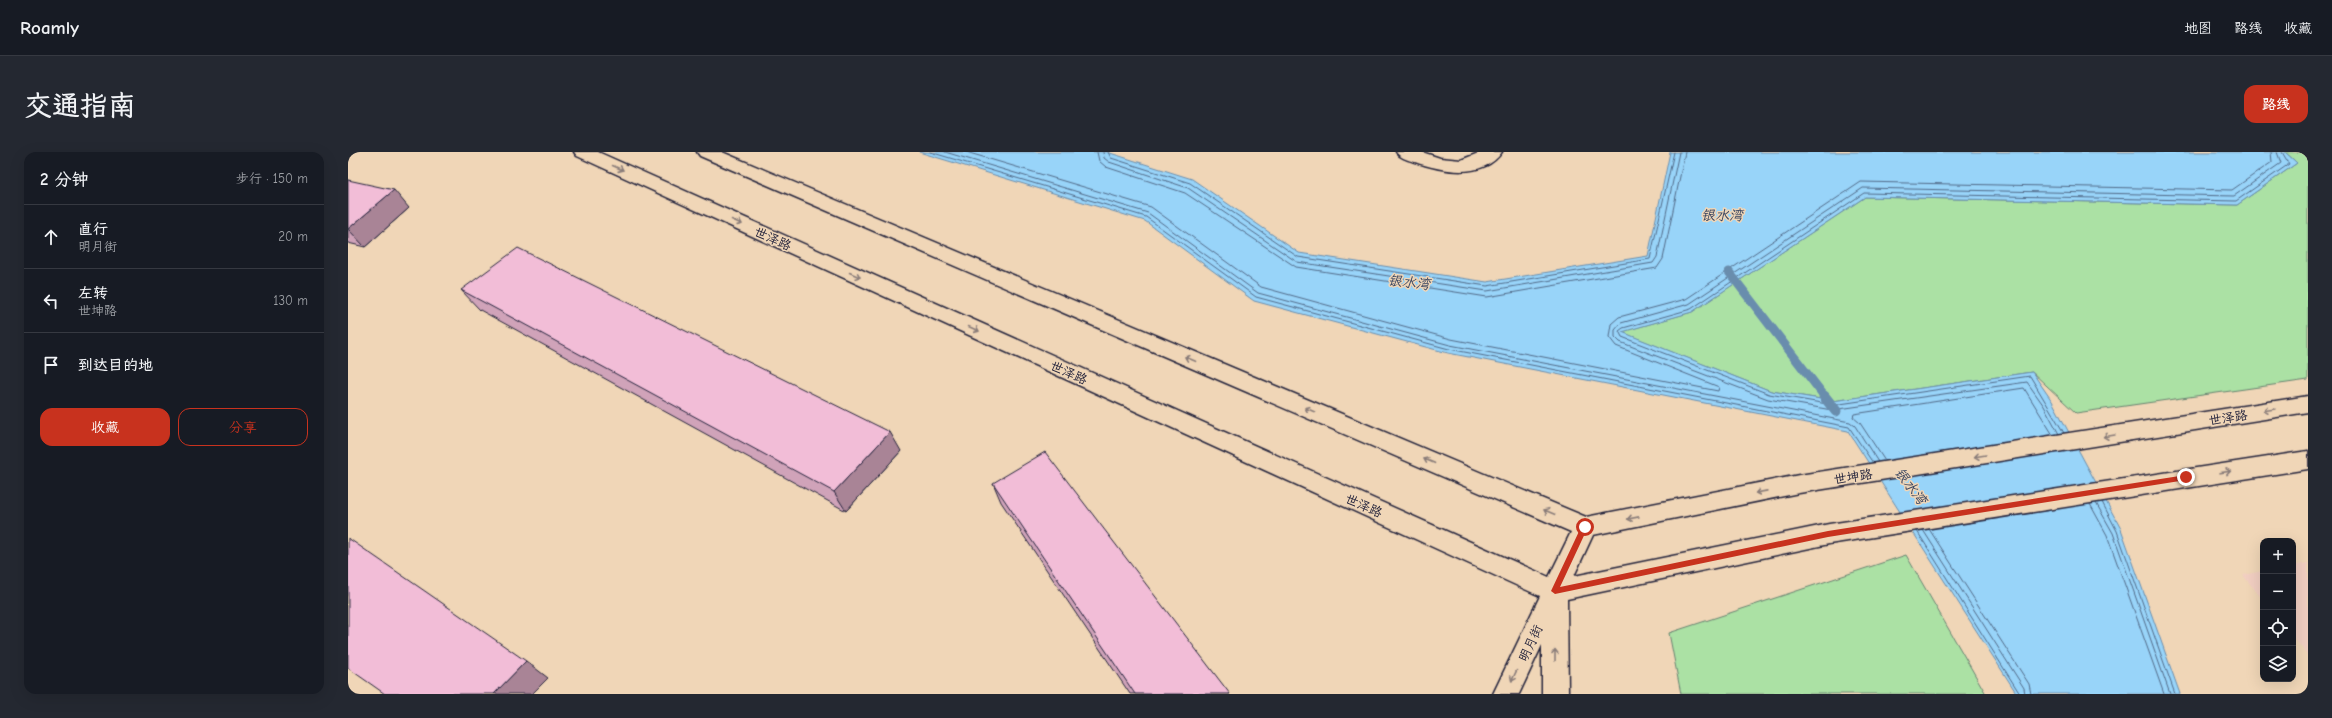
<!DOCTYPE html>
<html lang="zh">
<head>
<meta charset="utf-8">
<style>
	:root { --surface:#171b24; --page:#242831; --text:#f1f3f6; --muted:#9ea1a6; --line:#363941; --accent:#c8321e }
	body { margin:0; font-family:"Comic Neue","LXGW WenKai TC",sans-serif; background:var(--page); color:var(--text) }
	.controls { position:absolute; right:12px; bottom:12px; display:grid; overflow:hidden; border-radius:8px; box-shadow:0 4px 16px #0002 }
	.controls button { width:36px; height:36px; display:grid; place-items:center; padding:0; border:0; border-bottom:1px solid var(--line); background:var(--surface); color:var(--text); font:20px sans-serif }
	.stop { position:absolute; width:12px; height:12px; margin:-9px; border:3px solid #c8321e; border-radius:50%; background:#fff }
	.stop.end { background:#c8321e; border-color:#fff; box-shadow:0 1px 4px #0008 }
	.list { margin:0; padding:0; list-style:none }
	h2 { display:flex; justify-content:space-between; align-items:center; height:52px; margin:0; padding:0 16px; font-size:17px }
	h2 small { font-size:13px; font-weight:400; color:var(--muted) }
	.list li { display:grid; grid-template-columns:26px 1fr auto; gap:12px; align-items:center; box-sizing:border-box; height:64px; padding:0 16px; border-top:1px solid var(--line) }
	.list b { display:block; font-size:15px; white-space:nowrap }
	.list p { margin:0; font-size:13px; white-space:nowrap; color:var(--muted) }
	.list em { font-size:13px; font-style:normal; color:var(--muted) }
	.actions { display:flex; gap:8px; padding:12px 16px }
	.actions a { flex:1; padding:9px 0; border:1px solid var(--accent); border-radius:12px; text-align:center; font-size:14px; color:var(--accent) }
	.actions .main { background:var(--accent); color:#fff }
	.icon { flex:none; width:22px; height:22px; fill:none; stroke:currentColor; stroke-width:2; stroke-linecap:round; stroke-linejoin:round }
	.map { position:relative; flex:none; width:1960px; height:542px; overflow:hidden; border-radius:12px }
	header { display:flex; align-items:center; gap:24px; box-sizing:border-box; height:56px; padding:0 20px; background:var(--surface); border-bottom:1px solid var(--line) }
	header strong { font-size:19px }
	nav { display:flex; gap:22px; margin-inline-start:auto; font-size:14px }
	.intro { display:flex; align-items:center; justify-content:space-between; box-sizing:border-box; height:96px; padding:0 24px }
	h1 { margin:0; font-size:28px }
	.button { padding:10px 18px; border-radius:12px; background:var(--accent); color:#fff; font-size:14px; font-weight:700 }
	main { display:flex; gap:24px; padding:0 24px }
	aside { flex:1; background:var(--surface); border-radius:12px; box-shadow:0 4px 16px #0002 }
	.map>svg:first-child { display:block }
</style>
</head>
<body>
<header>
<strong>Roamly</strong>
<nav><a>地图</a><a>路线</a><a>收藏</a></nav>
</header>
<div class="intro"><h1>交通指南</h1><a class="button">路线</a></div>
<main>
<aside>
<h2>2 分钟<small>步行 · 150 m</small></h2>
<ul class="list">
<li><svg class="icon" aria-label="ahead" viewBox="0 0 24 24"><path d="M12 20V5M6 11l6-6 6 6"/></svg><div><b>直行</b><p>明月街</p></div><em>20 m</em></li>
<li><svg class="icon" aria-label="left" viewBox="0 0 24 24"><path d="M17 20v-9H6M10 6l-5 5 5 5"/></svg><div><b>左转</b><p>世坤路</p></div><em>130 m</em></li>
<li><svg class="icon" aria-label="arrive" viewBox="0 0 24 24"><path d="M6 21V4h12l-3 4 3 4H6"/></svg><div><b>到达目的地</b></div></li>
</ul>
<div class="actions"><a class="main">收藏</a><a>分享</a></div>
</aside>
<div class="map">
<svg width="1960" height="542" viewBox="0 0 1960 542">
	<rect width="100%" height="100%" fill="#f0d6b7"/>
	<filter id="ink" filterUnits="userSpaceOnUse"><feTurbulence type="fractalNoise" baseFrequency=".025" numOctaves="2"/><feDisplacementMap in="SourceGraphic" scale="8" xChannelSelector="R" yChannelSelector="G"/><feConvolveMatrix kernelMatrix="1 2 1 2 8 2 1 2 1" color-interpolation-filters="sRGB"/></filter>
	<g filter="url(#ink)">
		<!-- built -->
		<path fill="#f1cec1" d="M1960 411V503L1945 485V414Z
			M1915 419V448L1895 423Z"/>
		<!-- green -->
		<path fill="#abe1a4" stroke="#668270" d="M1937 0H1960V228L1728 261 1684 220 1485 249 1423 239 1273 180 1344 160 1517 45 1889 53 1949 11Z
			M1558 403 1638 542H1333L1321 481Z"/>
		<!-- water -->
		<path fill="#98d4f9" stroke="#698dad" d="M571 0H759L844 27 951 101 1139 130 1300 104 1322 0H1937L1949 11 1889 53 1517 45 1344 160 1274 180 1423 239 1485 249 1684 220 1704 249 1773 377 1832 542H1669L1500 279 1100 201 906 149 797 69Z"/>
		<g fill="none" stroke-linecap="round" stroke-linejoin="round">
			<!-- shore -->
			<path stroke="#516987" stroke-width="1" d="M582 0 798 65 908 145 1101 197 1501 275 1525 311
				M597 0 800 61 910 141 1102 193 1502 270 1507 274 1530 310
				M618 0 803 55 913 135 1103 187 1370 239 1371 235 1268 194 1261 185 1263 172 1271 165 1338 147 1513 30 1884 38 1924 10 1923 0
				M749 0 751 9 758 15 837 41 948 115 1139 145 1309 116 1315 107 1337 0
				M755 0 756 6 761 10 840 36 949 110 1139 139 1305 111 1309 105 1331 0
				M760 0 763 6 842 31 950 105 1139 134 1302 107 1326 0
				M1716 281 1682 224 1485 253 1421 242 1274 185 1271 179 1275 176 1343 157 1516 41 1888 49 1941 12 1934 0
				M1711 282 1696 254 1679 230 1484 258 1420 247 1272 190 1267 185V178L1273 171 1341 152 1515 36 1886 44 1933 11 1929 0
				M1537 309 1512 271 1505 265 1506 262 1676 236 1705 283
				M1754 350 1769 379 1827 542
				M1748 351 1765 381 1822 542
				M1742 352 1759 383 1816 542
				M1581 377 1681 532 1683 542
				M1575 378 1676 536 1677 542
				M1569 379 1672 542"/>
			<!-- stream-far1 -->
			<path stroke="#698dad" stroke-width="9" d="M1381 120 1477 245"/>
			<!-- stream -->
			<path stroke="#698dad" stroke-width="11" d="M1476 244 1488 259"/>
			<!-- street casing -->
			<g stroke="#22223b" stroke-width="3">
				<path id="street" d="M1048 0H1074L1092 6 1113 8 1133 0H1154C1135 28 1093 19 1067 10 1060 8 1052 6 1048 0Z"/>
			</g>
			<!-- secondary casing -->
			<g stroke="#22223b" stroke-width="3">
				<path id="secondary" d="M226 0H250L1201 425 1223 380 352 4 349 0H374L1238 365 1451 323 1960 244V260L1451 341 1245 383 1226 424 1481 372 1960 299V317L1481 392 1219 447 1220 542H1194V493L1171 542H1145L1192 444 229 4Z"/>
			</g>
			<!-- street -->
			<use href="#street" fill="#f0d6b7" fill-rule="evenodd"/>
			<!-- secondary -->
			<use href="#secondary" fill="#f0d6b7" fill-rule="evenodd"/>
		</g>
		<!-- wall -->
		<path fill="#d0a3b9" stroke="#22223b" d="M0 28 61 56 17 95 0 91Z
			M113 138 553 299 498 359 132 158Z
			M645 331 882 542H782L653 350Z"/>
		<!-- shaded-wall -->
		<path fill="#a98496" stroke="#22223b" d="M46 38 61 56 17 95 0 77Z
			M542 280 553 299 498 359 486 340Z
			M178 509 200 526 184 542H146Z"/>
		<!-- building -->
		<path fill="#f2bdd7" stroke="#22223b" d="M0 28 46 38 0 77Z
			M170 96 542 280 486 340 113 138Z
			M697 300 882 542H787L645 331Z
			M0 386 178 509 146 542H37L0 516Z"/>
		<!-- one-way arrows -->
		<defs><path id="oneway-shaft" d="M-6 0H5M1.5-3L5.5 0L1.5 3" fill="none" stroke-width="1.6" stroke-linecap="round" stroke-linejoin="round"/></defs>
		<g stroke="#897c79">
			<use href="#oneway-shaft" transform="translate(270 16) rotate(24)"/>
			<use href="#oneway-shaft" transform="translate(389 70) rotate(24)"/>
			<use href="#oneway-shaft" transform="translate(507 123) rotate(24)"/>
			<use href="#oneway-shaft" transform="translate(626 177) rotate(24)"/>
			<use href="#oneway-shaft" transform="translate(842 207) rotate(-157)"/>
			<use href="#oneway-shaft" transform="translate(962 258) rotate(-157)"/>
			<use href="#oneway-shaft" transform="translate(1921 258) rotate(171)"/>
			<use href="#oneway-shaft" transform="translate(1761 284) rotate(171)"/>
			<use href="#oneway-shaft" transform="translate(1632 304) rotate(171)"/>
			<use href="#oneway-shaft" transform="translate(1081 309) rotate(-157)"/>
			<use href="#oneway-shaft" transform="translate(1877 320) rotate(-8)"/>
			<use href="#oneway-shaft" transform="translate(1413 340) rotate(169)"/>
			<use href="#oneway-shaft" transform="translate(1201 360) rotate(-157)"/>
			<use href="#oneway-shaft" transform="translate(1285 366) rotate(169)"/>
			<use href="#oneway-shaft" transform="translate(1207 503) rotate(-90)"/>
			<use href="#oneway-shaft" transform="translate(1166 524) rotate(115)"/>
		</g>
	</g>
	<!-- route -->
	<path fill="#c8321e" d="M1838 323 1841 325 1838 328 1480 385 1207 442 1203 439 1234 373 1237 372 1240 375 1212 435 1480 379Z"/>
	<g text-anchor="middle" stroke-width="3" stroke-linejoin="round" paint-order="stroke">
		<!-- street labels -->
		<g font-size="13" fill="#22223b" stroke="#f0d6b7">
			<text transform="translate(425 86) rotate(24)" y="5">世泽路</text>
			<text transform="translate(721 220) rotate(24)" y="5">世泽路</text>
			<text transform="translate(1880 265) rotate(-9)" y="5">世泽路</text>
			<text transform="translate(1505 324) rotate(-9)" y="5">世坤路</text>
			<text transform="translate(1016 353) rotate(24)" y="5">世泽路</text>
			<text transform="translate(1182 491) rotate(-65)" y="5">明月街</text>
		</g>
		<!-- water labels -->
		<g font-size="14" font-style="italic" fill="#3a4661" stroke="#f0d6b7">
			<text x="1374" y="68">银水湾</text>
			<text transform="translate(1061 130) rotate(6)" y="5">银水湾</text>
			<text transform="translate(1563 334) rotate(53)" y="5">银水湾</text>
		</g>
	</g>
</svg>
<div class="controls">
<button>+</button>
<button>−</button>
<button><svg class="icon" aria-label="locate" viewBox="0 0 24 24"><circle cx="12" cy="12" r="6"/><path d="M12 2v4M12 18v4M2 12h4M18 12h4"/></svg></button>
<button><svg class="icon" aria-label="layers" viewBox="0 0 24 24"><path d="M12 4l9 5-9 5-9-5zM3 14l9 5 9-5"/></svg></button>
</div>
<div class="stop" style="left:1237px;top:375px"></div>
<div class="stop end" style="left:1838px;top:325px"></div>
</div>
</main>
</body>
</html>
